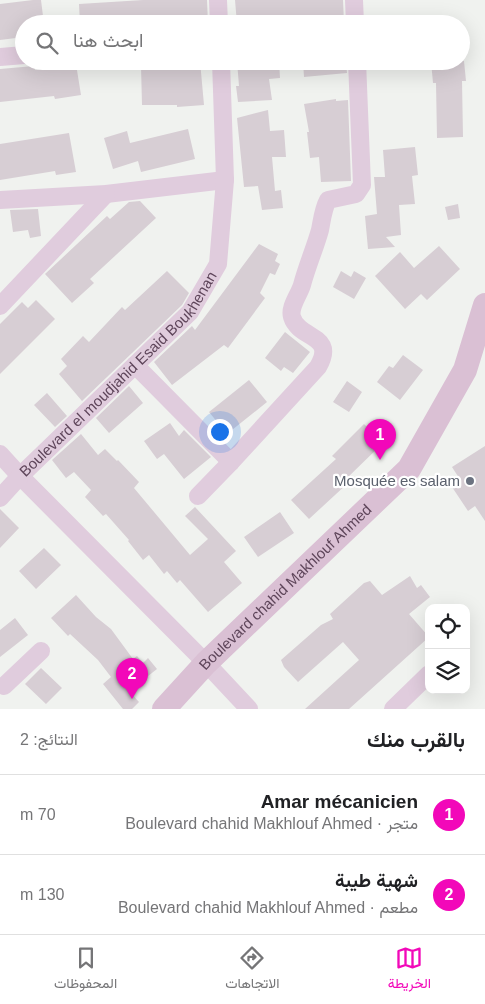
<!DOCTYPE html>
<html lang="ar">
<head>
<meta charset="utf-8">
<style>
	:root { --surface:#fff; --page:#f6f6f6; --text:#202124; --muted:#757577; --line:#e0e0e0; --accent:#f208b9 }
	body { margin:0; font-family:Helvetica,Vazirmatn,sans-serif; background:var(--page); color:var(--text); direction:rtl }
	.controls { position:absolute; right:15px; bottom:15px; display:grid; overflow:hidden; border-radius:10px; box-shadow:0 5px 20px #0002 }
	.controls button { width:45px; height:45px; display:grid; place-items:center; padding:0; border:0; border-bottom:1px solid var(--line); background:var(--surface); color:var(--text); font:25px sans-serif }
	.you { position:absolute; left:219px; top:431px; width:18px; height:18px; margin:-12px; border:4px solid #fff; border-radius:50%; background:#1a73e8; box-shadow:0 0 0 8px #1a73e833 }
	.badge { display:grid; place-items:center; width:32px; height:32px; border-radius:50%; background:var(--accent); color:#fff; font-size:16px; font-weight:700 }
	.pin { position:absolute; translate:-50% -41px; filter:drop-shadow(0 1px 2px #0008) }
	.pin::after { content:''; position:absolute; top:26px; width:18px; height:15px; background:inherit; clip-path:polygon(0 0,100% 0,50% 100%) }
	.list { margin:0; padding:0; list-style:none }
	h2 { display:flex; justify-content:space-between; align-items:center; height:65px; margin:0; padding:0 20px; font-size:21px }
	h2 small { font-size:16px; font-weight:400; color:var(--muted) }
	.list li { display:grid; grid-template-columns:32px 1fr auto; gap:15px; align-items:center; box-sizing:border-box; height:80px; padding:0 20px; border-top:1px solid var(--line) }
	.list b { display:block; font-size:19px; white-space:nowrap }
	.list p { margin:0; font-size:16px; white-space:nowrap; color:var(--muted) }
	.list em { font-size:16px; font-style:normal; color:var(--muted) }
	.icon { flex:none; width:28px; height:28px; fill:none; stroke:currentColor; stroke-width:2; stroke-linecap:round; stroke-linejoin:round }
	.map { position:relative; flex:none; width:485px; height:709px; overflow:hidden; direction:ltr }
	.search { position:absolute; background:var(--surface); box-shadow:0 5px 20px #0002; left:15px; right:15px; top:15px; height:55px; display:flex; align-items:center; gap:12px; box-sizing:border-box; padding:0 18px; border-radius:28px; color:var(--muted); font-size:19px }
	.sheet { height:225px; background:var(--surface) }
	nav { display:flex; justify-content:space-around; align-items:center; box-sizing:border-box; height:70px; border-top:1px solid var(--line); background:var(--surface); font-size:14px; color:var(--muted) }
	nav a { display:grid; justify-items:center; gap:2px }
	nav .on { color:var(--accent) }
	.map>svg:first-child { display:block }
</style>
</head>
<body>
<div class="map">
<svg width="485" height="709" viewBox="0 0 485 709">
	<rect width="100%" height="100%" fill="#f0f2ef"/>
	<!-- building -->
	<path fill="#d7ced4" d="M33 0H41L44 24H24V37L0 40V4Z
		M143 0H207L208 24H80L79 4Z
		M235 0H343L344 23 237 24Z
		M174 61H200L204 105 177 107V105H142L141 66 174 65Z
		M237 61H279L280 78 269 79 272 100 238 102 236 86H239Z
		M303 61H346L347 73 304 77Z
		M431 61H464L466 81H462L463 137 437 138 436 83H433Z
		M76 64 81 95 55 99 54 96 0 102V69L34 66 35 70Z
		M336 99V101L348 100 351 181 321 182 319 157 310 158 307 132H309L304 104Z
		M268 110 270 131 284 130 286 157H272L275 191 281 190 283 208 262 210 258 186 244 187 237 118Z
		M188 129 195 159 141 172 138 161 113 169 104 138 127 131 130 143Z
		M69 133 76 172 56 175 55 171 0 180V144Z
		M415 147 418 175 412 176 415 204 399 205 401 235 386 237 395 247 368 249 365 216 377 214 374 177H385L383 150Z
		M140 201 156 218 90 279 94 283 72 303 45 274 107 216 110 219 129 202Z
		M458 204 460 218 448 220 445 207Z
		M38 209 41 236 30 238 28 230 13 232 10 210Z
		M259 244 278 254 275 261 280 264 275 275 270 273 260 293 265 298 228 348 224 345 172 385 154 362 192 326 195 330Z
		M439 246 460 269 427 300 421 294 405 309 375 276 400 252 414 268Z
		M167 271 189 293 182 305 82 401 59 374 67 366 61 359 83 336 89 342 122 307 125 310Z
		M341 271 351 277 354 271 366 278 354 299 333 287Z
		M36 300 55 319 0 374V324L22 302 28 308Z
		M285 332 310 352 293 373 284 367 281 371 265 358Z
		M403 355 423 370 400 400 377 382 389 366 393 368Z
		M249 380 267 402 227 434 209 412Z
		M347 381 362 392 349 412 333 402Z
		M129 386 143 403 109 433 96 418Z
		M47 393 67 416 55 427 34 405Z
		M170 423 179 436 184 430 211 457 184 479 164 454 157 459 144 441Z
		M364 424 383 443 345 480 348 483 309 519 291 500 336 459 332 456Z
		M81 434 98 455 105 449 117 461 118 460 139 482 134 488 190 555 208 539 185 516 195 507 236 551 224 562 242 583 208 612 180 580 177 583 167 571 164 574 149 555 143 560 128 541 129 540 106 514 103 516 85 497 91 490 74 472 66 478 52 460Z
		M485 446V521L475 506 468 511 450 484 459 478 452 467Z
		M0 509 19 528 0 548Z
		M280 512 294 533 258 557 244 537Z
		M44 548 61 565 36 589 19 571Z
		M410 576 417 588 421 585 430 597 409 614 429 637 349 709H305L359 660 343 642 298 682 284 667 281 660 321 625 333 619 330 614 364 583 370 581 382 595Z
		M76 595 96 617 111 629 133 659 137 656 143 663 148 658 157 669 129 691 139 702 132 709H123L103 684 111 677 98 660 70 634 68 636 51 618Z
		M15 618 28 635 0 657V630Z
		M41 668 62 688 46 704 25 684Z"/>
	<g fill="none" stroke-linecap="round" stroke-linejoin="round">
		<!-- minor -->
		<g stroke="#e0ccdd" stroke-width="18">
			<path d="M218 0 219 24"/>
			<path d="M354 0 355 24"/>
			<path d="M0 57 24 55"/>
			<path d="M0 200 106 194 225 180"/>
			<path d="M0 306 106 194"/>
			<path d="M135 365 231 462"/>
			<path d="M0 454 20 476 206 663 249 709"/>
			<path d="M198 496 231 462 318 367C337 334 299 340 292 317 289 307 299 295 302 285 307 266 315 248 320 230 322 220 323 209 328 200L356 194 362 185 357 61"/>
			<path id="s1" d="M0 498 20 476 190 312 218 264 225 180 221 61"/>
			<path d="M4 686 41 651"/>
			<path d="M393 709 429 674"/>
		</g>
		<!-- secondary -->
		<path stroke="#dac0d4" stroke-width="24" id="s2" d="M164 709 206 663 409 469 465 370 485 305"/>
	</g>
	<!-- markers -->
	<circle fill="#6b7280" stroke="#fff" stroke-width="2" cx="470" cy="481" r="5"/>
	<g text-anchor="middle" stroke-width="4.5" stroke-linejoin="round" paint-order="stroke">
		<!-- street labels -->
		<g font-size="15" fill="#5e455a" stroke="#fff">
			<text dy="5" stroke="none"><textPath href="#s1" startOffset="172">Boulevard el moudjahid Esaid Boukhenan</textPath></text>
			<text dy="5" stroke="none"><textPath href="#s2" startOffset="172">Boulevard chahid Makhlouf Ahmed</textPath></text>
		</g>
		<!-- worship labels -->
		<g font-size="15" fill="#5b616d" stroke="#fff" text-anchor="end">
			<text x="460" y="486">Mosquée es salam</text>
		</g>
	</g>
</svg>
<div class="controls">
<button><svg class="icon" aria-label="locate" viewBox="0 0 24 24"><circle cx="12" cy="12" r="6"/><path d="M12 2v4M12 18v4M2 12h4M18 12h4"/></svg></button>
<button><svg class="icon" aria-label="layers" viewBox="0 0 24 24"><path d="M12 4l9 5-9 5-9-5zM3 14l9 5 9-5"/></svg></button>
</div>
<div class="you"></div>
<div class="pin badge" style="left:380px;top:460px">1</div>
<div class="pin badge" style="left:132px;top:699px">2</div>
<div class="search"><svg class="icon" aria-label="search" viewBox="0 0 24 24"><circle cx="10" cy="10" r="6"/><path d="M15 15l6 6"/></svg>ابحث هنا</div>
</div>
<section class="sheet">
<h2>بالقرب منك<small>النتائج: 2</small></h2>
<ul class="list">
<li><span class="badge">1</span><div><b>Amar mécanicien</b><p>متجر · Boulevard chahid Makhlouf Ahmed</p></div><em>70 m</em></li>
<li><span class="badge">2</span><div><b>شهية طيبة</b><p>مطعم · Boulevard chahid Makhlouf Ahmed</p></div><em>130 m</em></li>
</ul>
</section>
<nav>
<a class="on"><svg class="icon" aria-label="map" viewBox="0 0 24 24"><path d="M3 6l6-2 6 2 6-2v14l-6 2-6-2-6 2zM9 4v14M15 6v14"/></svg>الخريطة</a>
<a><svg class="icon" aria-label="directions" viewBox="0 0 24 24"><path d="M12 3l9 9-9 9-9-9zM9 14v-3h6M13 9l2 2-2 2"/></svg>الاتجاهات</a>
<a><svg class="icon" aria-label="saved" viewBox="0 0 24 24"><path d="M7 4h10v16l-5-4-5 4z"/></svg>المحفوظات</a>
</nav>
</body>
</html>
